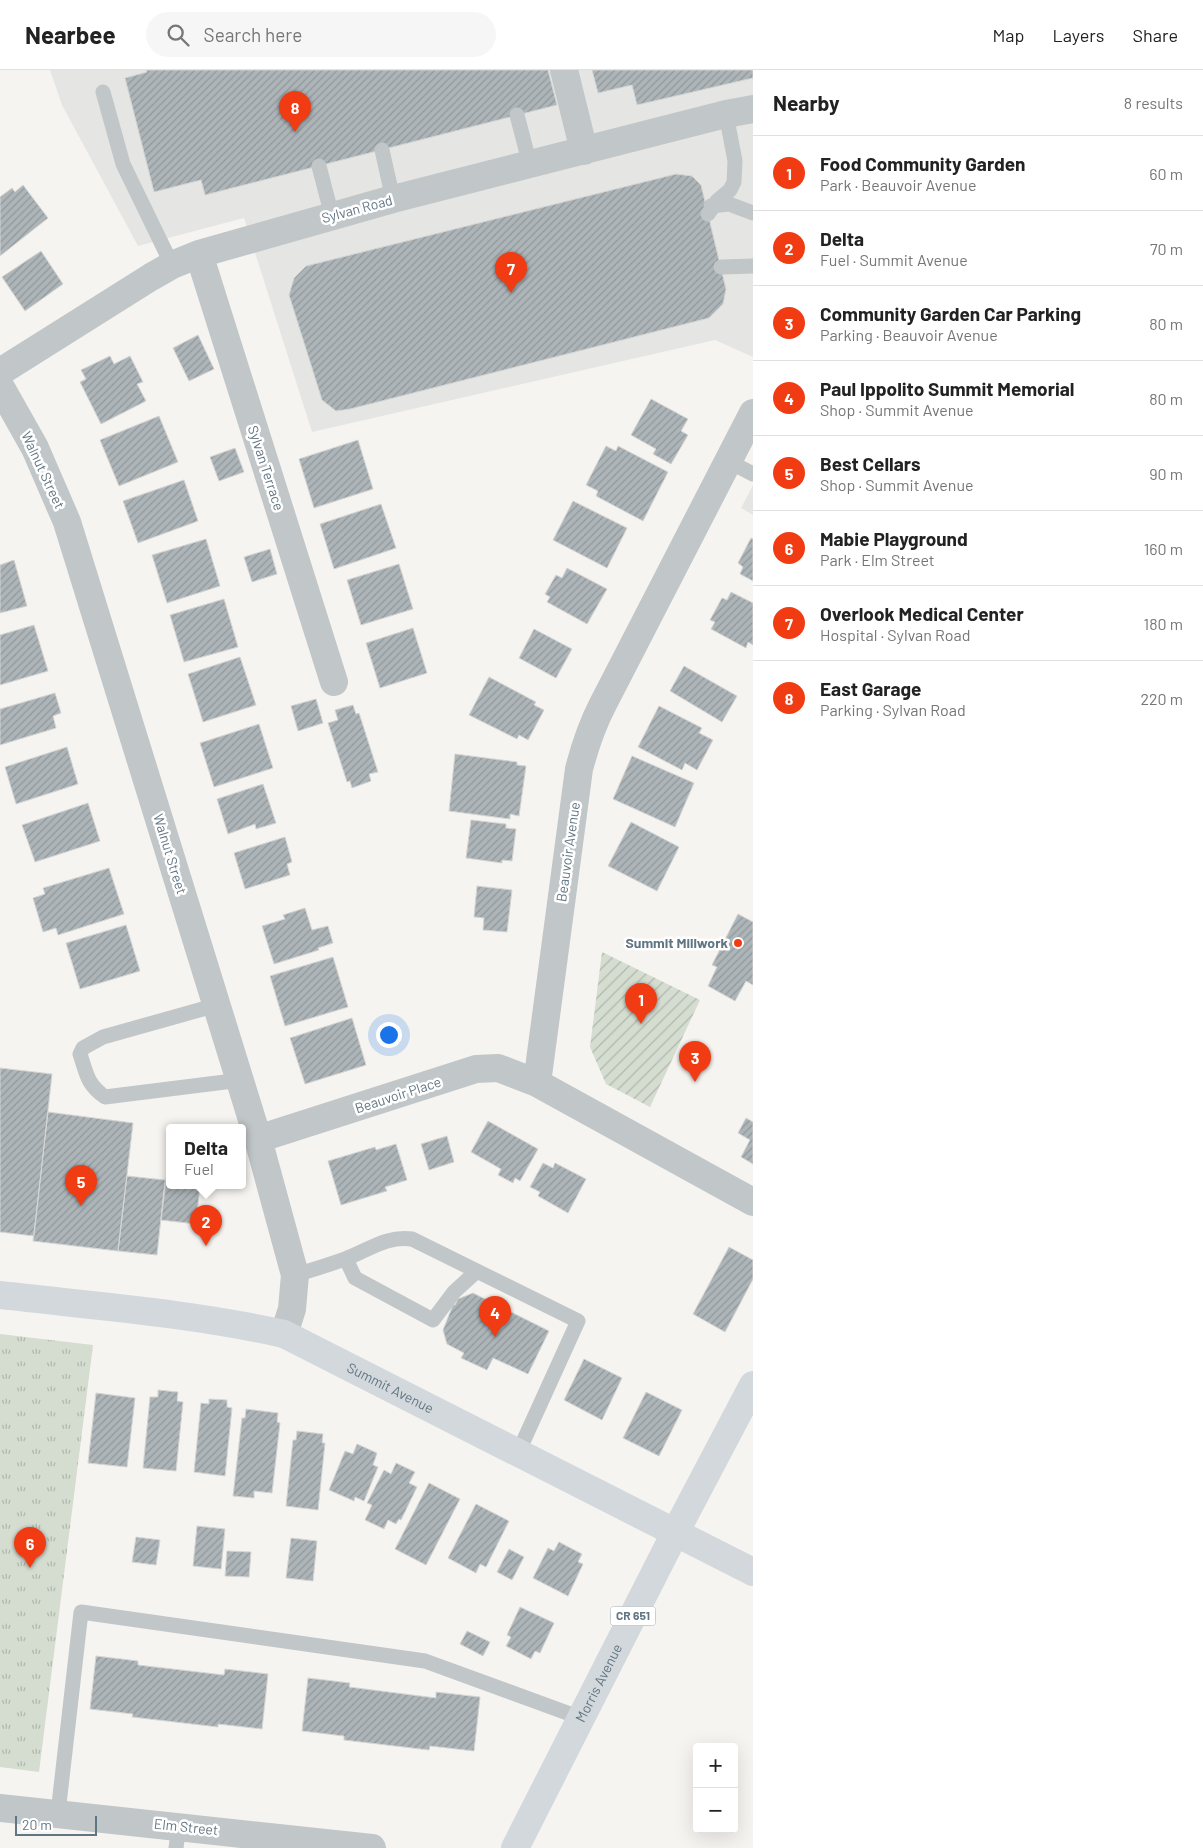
<!DOCTYPE html>
<html lang="en">
<head>
<meta charset="utf-8">
<style>
	:root { --surface:#fff; --page:#f6f6f6; --text:#222; --muted:#767676; --line:#e0e0e0; --accent:#f13c13 }
	body { margin:0; font-family:Barlow,sans-serif; background:var(--page); color:var(--text) }
	.controls { position:absolute; right:15px; bottom:15px; display:grid; overflow:hidden; border-radius:5px; box-shadow:0 5px 20px #0002 }
	.controls button { width:45px; height:45px; display:grid; place-items:center; padding:0; border:0; border-bottom:1px solid var(--line); background:var(--surface); color:var(--text); font:25px sans-serif }
	.scale { position:absolute; left:15px; bottom:12px; width:82px; box-sizing:border-box; padding-left:5px; border:2px solid #617683; border-top:0; font-size:14px; line-height:18px; white-space:nowrap; color:#617683; -webkit-text-stroke:4px #fff; paint-order:stroke }
	.you { position:absolute; left:388px; top:964px; width:18px; height:18px; margin:-12px; border:4px solid #fff; border-radius:50%; background:#1a73e8; box-shadow:0 0 0 8px #1a73e833 }
	.badge { display:grid; place-items:center; width:32px; height:32px; border-radius:50%; background:var(--accent); color:#fff; font-size:16px; font-weight:700 }
	.pin { position:absolute; translate:-50% -41px; filter:drop-shadow(0 1px 2px #0008) }
	.pin::after { content:''; position:absolute; top:26px; width:18px; height:15px; background:inherit; clip-path:polygon(0 0,100% 0,50% 100%) }
	.popup { position:absolute; left:166px; top:1054px; width:80px; height:65px; box-sizing:border-box; display:grid; place-content:center; border-radius:5px; background:var(--surface); filter:drop-shadow(0 1px 4px #0005); font-size:16px; white-space:nowrap; color:var(--muted) }
	.popup b { font-size:19px; color:var(--text) }
	.popup::after { content:''; position:absolute; left:50%; top:100%; margin-left:-10px; border:10px solid transparent; border-top-color:var(--surface) }
	.list { margin:0; padding:0; list-style:none }
	h2 { display:flex; justify-content:space-between; align-items:center; height:65px; margin:0; padding:0 20px; font-size:21px }
	h2 small { font-size:16px; font-weight:400; color:var(--muted) }
	.list li { display:grid; grid-template-columns:32px 1fr auto; gap:15px; align-items:center; box-sizing:border-box; height:75px; padding:0 20px; border-top:1px solid var(--line) }
	.list b { display:block; font-size:19px; white-space:nowrap }
	.list p { margin:0; font-size:16px; white-space:nowrap; color:var(--muted) }
	.list em { font-size:16px; font-style:normal; color:var(--muted) }
	.icon { flex:none; width:28px; height:28px; fill:none; stroke:currentColor; stroke-width:2; stroke-linecap:round; stroke-linejoin:round }
	.map { position:relative; flex:none; width:753px; height:1778px; overflow:hidden }
	header { display:flex; align-items:center; gap:30px; box-sizing:border-box; height:70px; padding:0 25px; background:var(--surface); border-bottom:1px solid var(--line) }
	header strong { font-size:24px }
	nav { display:flex; gap:28px; margin-inline-start:auto; font-size:18px }
	.search { width:350px; height:45px; background:var(--page); display:flex; align-items:center; gap:12px; box-sizing:border-box; padding:0 18px; border-radius:28px; color:var(--muted); font-size:19px }
	main { display:flex }
	aside { flex:1; background:var(--surface) }
	.map>svg:first-child { display:block }
</style>
</head>
<body>
<header>
<strong>Nearbee</strong>
<div class="search"><svg class="icon" aria-label="search" viewBox="0 0 24 24"><circle cx="10" cy="10" r="6"/><path d="M15 15l6 6"/></svg>Search here</div>
<nav><a>Map</a><a>Layers</a><a>Share</a></nav>
</header>
<main>
<div class="map">
<svg width="753" height="1778" viewBox="0 0 753 1778">
	<defs>
		<pattern id="park-tufts" width="24" height="20" patternUnits="userSpaceOnUse" patternTransform="scale(1.25)"><rect width="24" height="20" fill="#d5dcd0"/><path d="M3 7l-1-3M5 7V3M7 7l1-3M15 17l-1-3M17 17v-4M19 17l1-3" fill="none" stroke="#b0b7ae"/></pattern>
		<pattern id="garden-furrows" width="10" height="10" patternUnits="userSpaceOnUse" patternTransform="scale(1.25)"><rect width="10" height="10" fill="#d5dcd0"/><path d="M-1 1l2-2M0 10L10 0M9 11l2-2" fill="none" stroke="#b0b7ae"/></pattern>
		<pattern id="building-hatch" width="6" height="6" patternUnits="userSpaceOnUse" patternTransform="scale(1.25)"><rect width="6" height="6" fill="#adb5b9"/><path d="M-1 1l2-2M0 6l6-6M5 7l2-2" fill="none" stroke="#90989c"/></pattern>
	</defs>
	<rect width="100%" height="100%" fill="#f5f4f0"/>
	<!-- built -->
	<path fill="#e5e6e3" d="M50 0H753V287L715 270 312 362 244 148 138 176 62 35Z
		M753 415V445L741 438Z"/>
	<!-- park -->
	<path fill="url(#park-tufts)" d="M0 1264 93 1275 39 1702 0 1697Z"/>
	<!-- garden -->
	<path fill="url(#garden-furrows)" d="M602 882 700 930 650 1037 606 1014 590 977Z"/>
	<!-- building -->
	<path fill="url(#building-hatch)" stroke="#d5d5d3" d="M146 0H548L557 35 205 125 201 110 154 122 125 8 147 2Z
		M592 0H753V8L637 35 632 15 598 23Z
		M676 104 692 106 701 115 726 219 723 234 709 248 350 339 336 341 322 330 289 225 294 208 306 196Z
		M23 115 48 148 0 186V127L12 118 15 122Z
		M41 181 63 214 25 241 2 207Z
		M198 265 214 299 189 311 173 278Z
		M110 286 114 294 130 286 143 312 137 314 146 331 101 354 80 312 86 309 81 300Z
		M651 329 688 349 681 361 688 365 671 394 653 384 656 379 631 365Z
		M159 346 178 392 119 416 100 370Z
		M358 370 373 419 314 438 299 389Z
		M606 376 616 381 618 376 668 402 643 451 596 426 598 421 586 415Z
		M235 378 244 402 219 411 210 387Z
		M184 410 198 451 138 473 123 431Z
		M573 431 627 458 607 498 553 470Z
		M381 434 396 478 334 499 320 454Z
		M751 468 753 469V511L740 504 743 497 738 493Z
		M206 469 220 516 167 533 152 485Z
		M270 479 277 504 252 512 244 487Z
		M14 490 27 536 0 543V495Z
		M399 494 413 539 361 555 347 510Z
		M567 498 607 519 587 554 547 532 550 527 545 524 556 505 562 508Z
		M731 522 753 533V575L748 572 746 578 711 559 715 552 710 550 722 528 727 530Z
		M224 529 238 577 184 592 170 545Z
		M34 555 48 601 0 615V565Z
		M413 558 427 603 380 618 366 573Z
		M534 559 572 579 556 608 519 588Z
		M240 587 256 635 203 652 188 604Z
		M684 596 737 626 722 652 670 621Z
		M489 607 536 632 534 635 544 640 528 670 519 665 517 669 469 645Z
		M55 623 61 643 53 646 56 658 0 675V639Z
		M316 629 323 653 298 661 291 636Z
		M353 635 356 644 359 643 378 702 369 704 371 711 352 718 350 711 347 712 328 653 338 650 335 640Z
		M659 636 702 658 699 663 713 670 697 700 685 693 682 700 638 677Z
		M259 654 273 698 214 717 200 673Z
		M67 677 78 714 16 734 5 697Z
		M455 684 517 692V695L526 696 519 746 510 744V749L449 741Z
		M632 686 694 713 675 757 613 729Z
		M263 714 276 753 256 759 255 754 228 764 217 729Z
		M88 733 100 771 35 792 22 755Z
		M471 750 506 754V758L516 759 512 791 502 790V793L466 788Z
		M631 752 679 777 657 821 608 796Z
		M285 767 292 792 287 794 290 805 245 819 234 783Z
		M109 798 124 844 58 865 56 858 43 862 33 828 45 824 43 818Z
		M477 816 512 820 507 862 483 860 484 848 474 847Z
		M305 838 312 860 328 856 333 873 318 878 319 880 274 894 262 856 285 849 283 845Z
		M738 844 753 852V915L746 911 735 931 708 916 717 897 712 895Z
		M126 855 140 901 80 919 66 873Z
		M333 887 348 937 285 956 270 906Z
		M352 948 366 995 305 1014 290 968Z
		M0 998 52 1004 34 1166 0 1162Z
		M48 1042 133 1053 118 1181 33 1171Z
		M746 1048 753 1052V1094L741 1087 750 1070 738 1063Z
		M488 1051 538 1079 520 1111 515 1108 513 1113 498 1105 501 1099 471 1082Z
		M447 1066 454 1092 429 1100 421 1074Z
		M396 1074 407 1110 385 1117 387 1121 341 1135 328 1091 375 1077 376 1080Z
		M170 1079V1115H200L196 1154 161 1150Z
		M543 1093 553 1098 555 1093 586 1109 568 1143 538 1126 540 1122 530 1117Z
		M127 1106 165 1110 157 1185 118 1181Z
		M729 1177 753 1190V1209L725 1262 693 1244Z
		M473 1223 549 1261 528 1304 493 1288 487 1300 461 1288 464 1283 447 1274 443 1260 453 1235H455L458 1229Z
		M584 1289 622 1308 602 1350 564 1330Z
		M158 1320 178 1322 177 1331 183 1332 176 1401 143 1398 150 1327H158Z
		M646 1322 682 1340 659 1386 623 1368Z
		M96 1323 135 1328 127 1397 88 1393Z
		M209 1329 227 1330V1337L232 1338 225 1406 194 1402 201 1333 209 1334Z
		M246 1339 278 1343 277 1352 280 1353 272 1423 254 1421V1428L233 1426 242 1348H245Z
		M297 1361 323 1364 322 1373H325L318 1440 286 1436 293 1370H296Z
		M357 1374 377 1383 373 1395 378 1397 364 1431 355 1427 354 1431 329 1420 345 1381 353 1384Z
		M396 1393 415 1402 409 1413 417 1417 401 1450 399 1449 396 1454 388 1450 384 1459 365 1450 372 1435 367 1433 384 1400 391 1404Z
		M429 1413 460 1429 426 1495 395 1479Z
		M476 1434 509 1451 486 1497 480 1494 476 1503 448 1488Z
		M197 1456 225 1459 221 1499 193 1496Z
		M136 1467 160 1470 156 1495 132 1492Z
		M291 1468 317 1471 313 1511 286 1508Z
		M559 1472 582 1484 578 1492 583 1494 568 1526 533 1508 548 1478 554 1481Z
		M509 1479 524 1487 512 1510 497 1502Z
		M227 1481 251 1482 249 1507 225 1506Z
		M520 1537 554 1553 540 1583 535 1581 531 1589 506 1576 511 1567 507 1565Z
		M467 1561 490 1572 483 1586 460 1574Z
		M96 1586 138 1591V1595L224 1605 225 1599 268 1604 262 1659 218 1654V1657L132 1647 133 1644 90 1639Z
		M308 1608 350 1613 349 1617 436 1628V1622L480 1627 474 1681 430 1676 429 1680 344 1670V1666L302 1661Z"/>
	<g fill="none" stroke-linecap="round" stroke-linejoin="round">
		<!-- lane -->
		<path stroke="#c1c6c8" stroke-width="15" d="M103 22 123 94 172 195
			M517 45 530 95
			M382 80 393 129
			M319 96 332 146
			M711 136 729 134 753 143
			M708 144 717 131 730 120 734 112 735 91 726 44
			M721 197 753 196
			M728 391 753 404
			M217 935 103 967 83 978 80 984C87 1005 87 1014 105 1027L241 1010
			M346 1189 355 1208 433 1250 454 1222 477 1201
			M295 1205C312 1200 328 1195 345 1189 367 1181 387 1165 412 1169L578 1251 518 1383
			M58 1743 81 1542 425 1591 581 1648
			M176 1778 179 1756"/>
		<!-- street -->
		<path stroke="#c1c6c8" stroke-width="28" d="M564 0 584 81
			M199 184 334 612
			M0 302 151 207 172 195 199 184 393 129 726 44 753 39
			M0 316 35 378 67 452 258 1069 295 1205 292 1239 284 1264
			M537 1013 579 699C585 676 592 655 603 634L753 343
			M258 1069 476 999 498 998 537 1013 753 1132
			M0 1738 372 1778"/>
		<!-- secondary -->
		<path stroke="#d2d8dc" stroke-width="28" id="s1" d="M0 1225C95 1236 191 1243 284 1264L753 1502"/>
		<!-- primary -->
		<path stroke="#d2d8dc" stroke-width="28" id="s2" d="M515 1778 675 1463 753 1315"/>
	</g>
	<!-- markers -->
	<circle fill="#f13c13" stroke="#fff" stroke-width="2" cx="738" cy="873" r="5"/>
	<g text-anchor="middle" stroke-width="5" stroke-linejoin="round" paint-order="stroke">
		<!-- shield labels -->
		<rect fill="#fff" stroke="#909fa8" stroke-width="1" x="610.5" y="1536.5" width="45" height="19" rx="4"/>
		<g font-size="12" font-weight="bold" fill="#617683">
			<text x="633" y="1550">CR 651</text>
		</g>
		<!-- street labels -->
		<g font-size="14" fill="#617683" stroke="#fff">
			<text transform="translate(357 139) rotate(-15)" y="5">Sylvan Road</text>
			<text transform="translate(266 398) rotate(72)" y="5">Sylvan Terrace</text>
			<text transform="translate(43 400) rotate(65)" y="5">Walnut Street</text>
			<text transform="translate(568 782) rotate(-82)" y="5">Beauvoir Avenue</text>
			<text transform="translate(170 784) rotate(73)" y="5">Walnut Street</text>
			<text transform="translate(398 1025) rotate(-18)" y="5">Beauvoir Place</text>
			<text dy="5" stroke="none"><textPath href="#s1" startOffset="406">Summit Avenue</textPath></text>
			<text dy="5" stroke="none"><textPath href="#s2" startOffset="185">Morris Avenue</textPath></text>
			<text transform="translate(186 1757) rotate(6)" y="5">Elm Street</text>
		</g>
		<!-- poi labels -->
		<g font-size="14" font-weight="bold" fill="#617683" stroke="#fff" text-anchor="end">
			<text x="728" y="878">Summit Millwork</text>
		</g>
	</g>
</svg>
<div class="controls">
<button>+</button>
<button>−</button>
</div>
<div class="scale">20 m</div>
<div class="you"></div>
<div class="pin badge" style="left:641px;top:954px">1</div>
<div class="pin badge" style="left:206px;top:1176px">2</div>
<div class="popup"><b>Delta</b>Fuel</div>
<div class="pin badge" style="left:695px;top:1012px">3</div>
<div class="pin badge" style="left:495px;top:1267px">4</div>
<div class="pin badge" style="left:81px;top:1136px">5</div>
<div class="pin badge" style="left:30px;top:1498px">6</div>
<div class="pin badge" style="left:511px;top:223px">7</div>
<div class="pin badge" style="left:295px;top:62px">8</div>
</div>
<aside>
<h2>Nearby<small>8 results</small></h2>
<ul class="list">
<li><span class="badge">1</span><div><b>Food Community Garden</b><p>Park · Beauvoir Avenue</p></div><em>60 m</em></li>
<li><span class="badge">2</span><div><b>Delta</b><p>Fuel · Summit Avenue</p></div><em>70 m</em></li>
<li><span class="badge">3</span><div><b>Community Garden Car Parking</b><p>Parking · Beauvoir Avenue</p></div><em>80 m</em></li>
<li><span class="badge">4</span><div><b>Paul Ippolito Summit Memorial</b><p>Shop · Summit Avenue</p></div><em>80 m</em></li>
<li><span class="badge">5</span><div><b>Best Cellars</b><p>Shop · Summit Avenue</p></div><em>90 m</em></li>
<li><span class="badge">6</span><div><b>Mabie Playground</b><p>Park · Elm Street</p></div><em>160 m</em></li>
<li><span class="badge">7</span><div><b>Overlook Medical Center</b><p>Hospital · Sylvan Road</p></div><em>180 m</em></li>
<li><span class="badge">8</span><div><b>East Garage</b><p>Parking · Sylvan Road</p></div><em>220 m</em></li>
</ul>
</aside>
</main>
</body>
</html>
